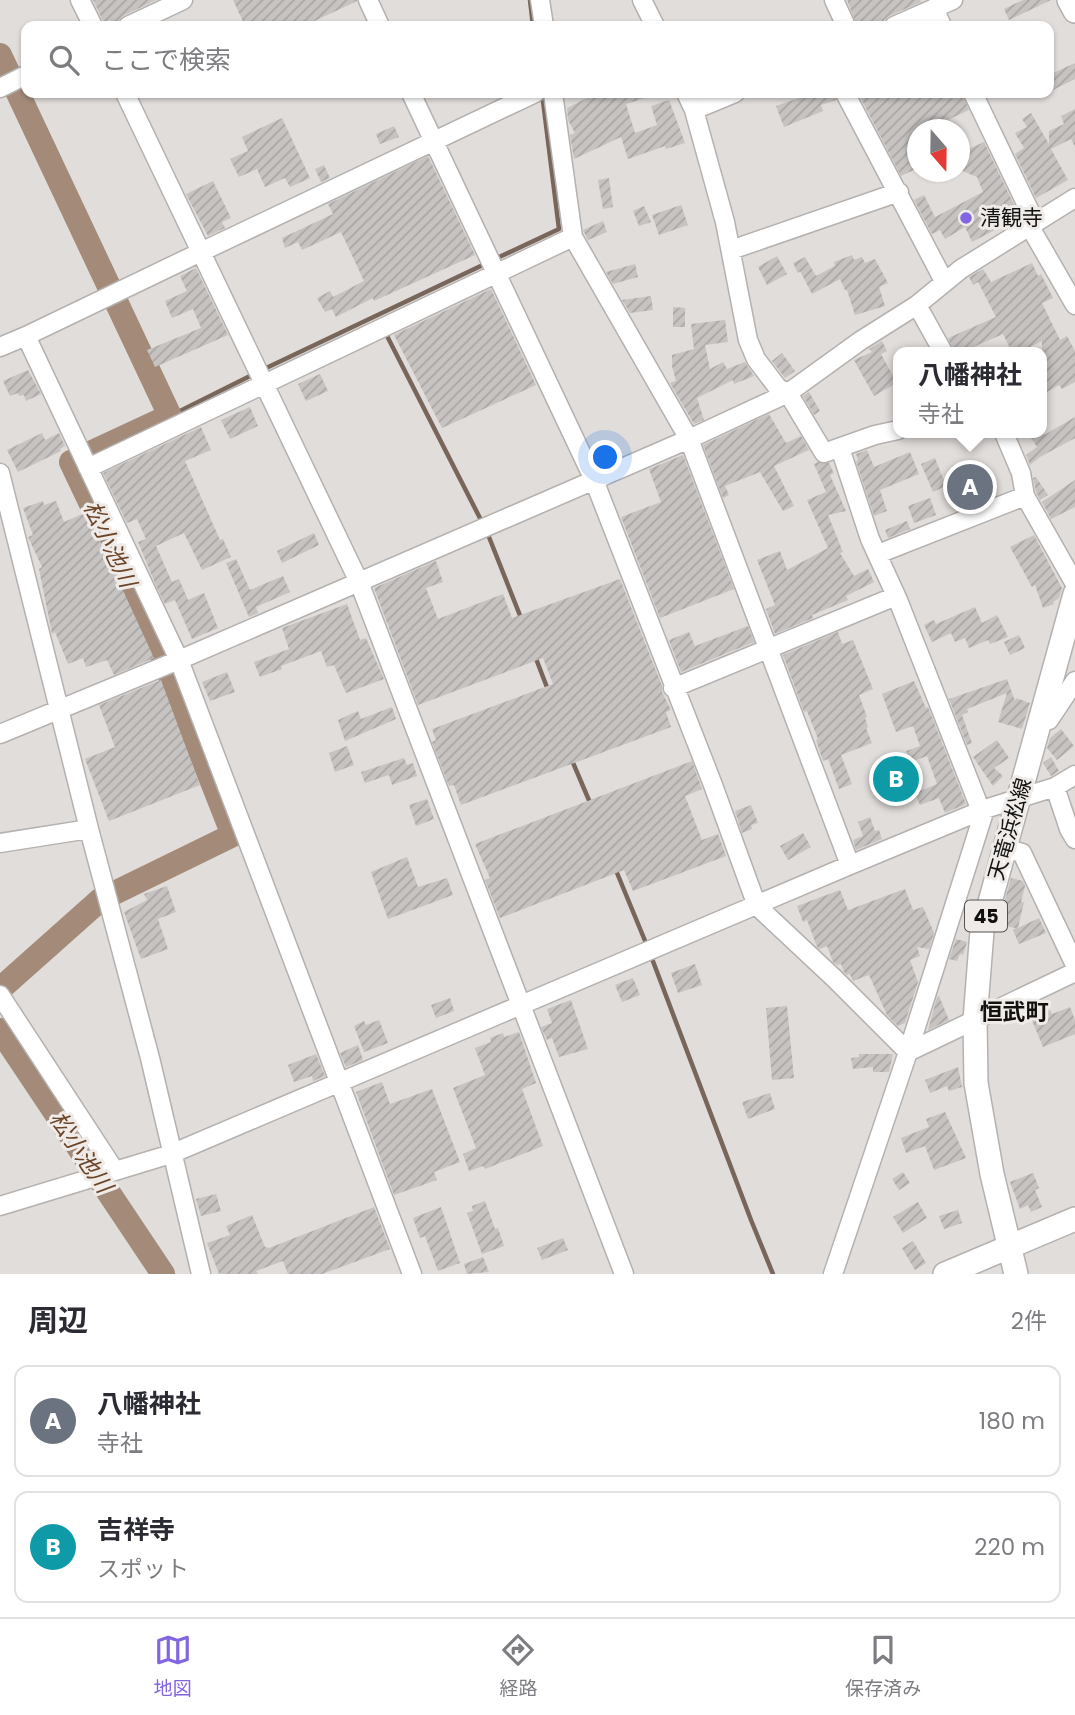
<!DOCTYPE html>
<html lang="ja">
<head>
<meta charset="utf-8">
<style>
	:root { --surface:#fff; --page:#f7f7f7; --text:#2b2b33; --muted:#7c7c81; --line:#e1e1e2; --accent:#8265e0 }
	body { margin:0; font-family:Poppins,"Noto Sans JP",sans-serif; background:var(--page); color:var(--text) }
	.compass { position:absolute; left:907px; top:119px; width:63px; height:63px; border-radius:50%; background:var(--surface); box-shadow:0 2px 5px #0004; rotate:160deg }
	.you { position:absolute; left:606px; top:458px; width:24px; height:24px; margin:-18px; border:5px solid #fff; border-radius:50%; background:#1a73e8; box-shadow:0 0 0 10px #1a73e833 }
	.badge { display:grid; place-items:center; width:46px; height:46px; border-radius:50%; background:var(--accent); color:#fff; font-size:23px; font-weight:700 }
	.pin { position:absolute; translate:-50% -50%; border:4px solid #fff; box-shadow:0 2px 7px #0006 }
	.popup { position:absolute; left:893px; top:347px; width:154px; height:91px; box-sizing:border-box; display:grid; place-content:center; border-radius:14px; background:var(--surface); filter:drop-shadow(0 2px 5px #0005); font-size:23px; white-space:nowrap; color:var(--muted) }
	.popup b { font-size:26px; color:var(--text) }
	.popup::after { content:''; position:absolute; left:50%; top:100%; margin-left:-14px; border:14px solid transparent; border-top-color:var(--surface) }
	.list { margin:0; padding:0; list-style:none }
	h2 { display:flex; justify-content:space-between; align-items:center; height:91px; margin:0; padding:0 28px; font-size:30px }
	h2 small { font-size:23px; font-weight:400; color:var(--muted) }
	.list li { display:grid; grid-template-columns:46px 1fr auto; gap:21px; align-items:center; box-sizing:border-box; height:112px; margin:0 14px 14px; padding:0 14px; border:2px solid var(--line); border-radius:14px }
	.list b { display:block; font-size:26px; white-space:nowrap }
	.list p { margin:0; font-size:23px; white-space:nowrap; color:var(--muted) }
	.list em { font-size:23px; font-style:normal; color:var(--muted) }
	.icon { flex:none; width:38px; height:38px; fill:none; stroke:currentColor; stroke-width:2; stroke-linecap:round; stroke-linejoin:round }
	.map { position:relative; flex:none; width:1075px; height:1274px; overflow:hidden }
	.search { position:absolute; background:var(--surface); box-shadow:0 2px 5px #0004; left:21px; right:21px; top:21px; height:77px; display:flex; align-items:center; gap:18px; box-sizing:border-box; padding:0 24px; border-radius:14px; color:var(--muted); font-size:26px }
	.sheet { height:343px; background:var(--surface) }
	nav { display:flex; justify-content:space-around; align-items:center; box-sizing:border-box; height:98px; border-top:2px solid var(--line); background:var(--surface); font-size:19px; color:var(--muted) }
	nav a { display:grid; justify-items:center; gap:4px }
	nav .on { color:var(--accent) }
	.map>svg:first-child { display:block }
</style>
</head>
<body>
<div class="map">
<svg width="1075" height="1274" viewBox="0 0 1075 1274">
	<defs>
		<pattern id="building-hatch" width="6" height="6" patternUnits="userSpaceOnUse" patternTransform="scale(1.75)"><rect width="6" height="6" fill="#c6c3c1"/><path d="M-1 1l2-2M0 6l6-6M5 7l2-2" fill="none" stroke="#a9a6a5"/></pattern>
	</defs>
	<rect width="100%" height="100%" fill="#e1dddb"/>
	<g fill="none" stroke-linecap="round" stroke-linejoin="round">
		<!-- stream -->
		<path stroke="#78665a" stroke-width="4.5" d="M530 0 533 26
			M495 259 559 229 542 93
			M385 332 483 524
			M262 370 487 263
			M170 416 254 374
			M487 532 521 618
			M535 656 548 690
			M571 758 591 805
			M615 868 648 948
			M651 956 751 1220 773 1274"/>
		<!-- river -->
		<path stroke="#a48a79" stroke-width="24" d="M0 55 170 416 71 462 158 645 233 835 100 900 0 989
			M0 1030 163 1274"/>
	</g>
	<!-- building -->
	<path fill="url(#building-hatch)" d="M93 0H156L123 16 113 26 110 20 104 23Z
		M233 0H357V1L304 26H245Z
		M847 0H920L921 2 889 16 884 20 883 26H857Z
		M1023 0H1051L1009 20 1004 9Z
		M1075 63V79L1049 92V75Z
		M597 93H654L655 95 626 104 635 133 657 125 651 106 669 100 685 143 666 149 665 146 628 159 621 137 574 159 570 135 575 133 568 120 567 108Z
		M797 93H834L836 100 821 105 823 111 784 127 776 106 799 98Z
		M858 93H962L969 110 926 130H918V168L901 176Z
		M1075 109V147L1071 139 1051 149 1068 180 1036 198 1015 154 1024 148 1015 133 1027 127 1022 119 1031 113 1049 144V131L1064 124 1061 116Z
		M282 118 310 178 290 187 285 178 265 187 257 169 239 177 230 159 248 151 242 137Z
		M394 126 399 137 380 144 376 134Z
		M984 142 1017 211 992 223 995 230 972 242 965 227 945 239 940 230 932 234 914 200 924 195 935 217 983 192 977 177 960 170V153Z
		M428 156 475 255 374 301 373 298 336 317 332 309 325 312 317 298 330 291 333 297 364 281 341 232 302 250 298 242 285 248 282 238 333 214 328 204Z
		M324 165 330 178 321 182 315 169Z
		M609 178 613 207 603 209 598 180Z
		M213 181 231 218 222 222 225 228 208 236 186 194Z
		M681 205 688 225 659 235 652 215Z
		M644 206 651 222 639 226 633 211Z
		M603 221 607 232 588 240 583 230Z
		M852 255 854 260 862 257 865 263 875 259 888 283 879 287 885 306 855 315 847 290H845L840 279 812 294 800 271 798 273 793 263 805 257 816 276 835 266 834 262Z
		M777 256 787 274 767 285 758 267Z
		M1032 263 1038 276 1041 274 1053 298 1042 303 1060 340 1067 336 1075 351V382L1062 389 1059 385 1042 395V341L1020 352H1012L1003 334 962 352H954L948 338 996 317 978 282 973 285 969 277 983 269 991 282Z
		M635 264 638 277 613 284 606 272Z
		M196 268 228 335 155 367 147 350 201 328 193 309 172 318 165 301 187 291 180 276Z
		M491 289 536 385 442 428 394 335Z
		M651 296 653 310 630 313 622 300Z
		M673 307 685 308V327H673Z
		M725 320 728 342 705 345 710 369 723 362 727 369 745 362 754 376 734 384 733 380 697 398 704 420 694 424 670 383 676 381 672 366V355L694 349 691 324Z
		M882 341 887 351 881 354 897 383 874 396 854 360 872 352 869 349Z
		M782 353 795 371 785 378 772 361Z
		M28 370 41 394 26 401 24 395 19 396 18 393 10 396 3 381Z
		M320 374 328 391 306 401 298 384Z
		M809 392 820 411 814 415 803 396Z
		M250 407 258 426 230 439 221 420Z
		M769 414 786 443 801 436 809 450 774 466 794 506 783 511 760 472 725 486 729 495 723 498 703 445Z
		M1075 417V438L1040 457 1030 465 1026 455 1037 447 1028 433H1043L1044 435Z
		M201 427 211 450 185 461 220 540 223 539 231 557 202 570 184 533 156 546 172 582 179 579 188 600 204 593 218 628 192 639 175 600 165 604 157 588 138 542 146 539 137 519 127 523 103 473Z
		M42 433 45 440 59 433 65 446 60 449 61 451 18 472 7 450Z
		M867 450 874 467 910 452 919 474 880 490 887 511 874 516 856 461 858 460 856 454Z
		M683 455 734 589 660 618 621 517 661 502 649 469Z
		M935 458 946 486 933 492 921 464Z
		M818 462 829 463 834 473 830 475 846 511 828 515 843 552 840 553 854 576 868 569 874 582 846 596 848 600 812 615 813 618 775 634 766 609 775 605 757 560 780 551 787 570 828 548 807 500 826 492 814 464Z
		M976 472 985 497 973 502 968 490 964 491 959 478Z
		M1036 477 1048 495 1040 500 1036 492 1033 478Z
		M1075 480V507L1051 519 1042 502Z
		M930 498 936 515 914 523 908 506Z
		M43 501 44 505 56 501 64 522 87 512 154 658 114 675 107 660 86 667 83 658 68 664 55 632 52 634 39 569 42 567 28 537 33 535 23 508Z
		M907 521 910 529 888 538 885 530Z
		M314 533 319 545 282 563 277 551Z
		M1034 535 1062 588 1059 598 1053 602 1054 604 1043 608 1035 585 1032 587 1010 547Z
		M236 559 250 590 283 576 290 592 256 607 258 613 249 617 226 563Z
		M436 561 443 582 426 588 438 619 503 594 512 618 620 579 662 686V692L671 710 666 712 671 727 461 805 454 785 449 786 432 742 436 740 432 729 553 684 543 658 418 705 374 588Z
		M347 604 360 640 366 638 384 679 346 693 334 665 327 667 321 651 281 666 282 669 260 677 254 662 289 649 282 628Z
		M975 607 982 623 997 615 1008 637 990 644 988 640 969 648 965 638 955 642 951 633 932 642 924 625 934 620 936 624Z
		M748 626 754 642 681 672 669 640 689 632 695 646Z
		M838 632 842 644 853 640 873 689 859 695 867 717 865 718 868 727 866 728 872 743 841 755 852 784 839 789 828 759 823 761 816 740 818 739 807 711 804 712 783 655Z
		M1019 635 1025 648 1010 655 1004 642Z
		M227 672 235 692 210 701 202 682Z
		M1007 679 1015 701 1016 698 1030 703 1022 729 998 722 1007 693 967 709 968 712 962 715 972 743 967 745 949 699Z
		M161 680 200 785 109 821 85 759 115 747 99 705Z
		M914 681 926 708 928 707 966 804 945 813 939 798 920 805 915 793 937 784 927 756 911 762 906 751 920 746 913 726 896 732 882 694Z
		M392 707 396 719 345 741 338 720 358 711 361 719Z
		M1061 729 1074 746 1057 760 1047 748 1050 738Z
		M997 740 1009 758 994 768 1003 776 993 786 973 757Z
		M347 746 354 765 335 772 329 753Z
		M1051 757 1059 771 1051 776 1043 763Z
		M404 758 407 765 413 763 417 776 392 785 389 775 365 783 361 772Z
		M904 759 915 788 887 798 876 769Z
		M692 761 702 789 685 796 702 840 718 834 726 856 633 891 624 870 500 918 485 880 490 878 475 844Z
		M427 799 434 819 416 826 409 805Z
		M751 805 758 823 751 825 752 829 742 833 735 811Z
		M870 817 875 831 879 830 882 839 856 850 853 840 863 836 858 822Z
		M803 833 811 847 788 860 780 846Z
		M407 857 418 887 447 878 453 895 388 919 371 872Z
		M1011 878 1023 881 1025 886 1021 902H1024L1018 928 1039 918 1046 933 1019 944 1013 930 1016 928 998 925Z
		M167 886 176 912 158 919 168 949 141 959 124 912 147 900 144 894Z
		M905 889 913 910 923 907 934 933 929 949 917 947 920 956 910 960 918 982 905 1023 898 1026 887 1015 869 975 853 981 850 974 847 975 844 972 841 964 837 965 833 962 827 946 820 949 817 947 807 920 803 922 797 906 840 890 848 910Z
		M956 939 967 942 963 955 960 954 957 961 949 959Z
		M695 964 702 985 678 993 671 973Z
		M633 978 640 995 622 1002 615 985Z
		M939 996 949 1020 928 1030 937 997Z
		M450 998 454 1011 436 1018 431 1005Z
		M571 1000 588 1049 559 1057 552 1038 547 1040 541 1027 552 1023 547 1009Z
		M787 1006 794 1078 772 1080 766 1008Z
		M1070 1007 1075 1020V1034L1043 1047 1031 1018 1050 1010 1052 1014Z
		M379 1020 388 1043 364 1052 354 1026 364 1021 366 1025Z
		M519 1032 536 1083 522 1089 543 1146 485 1169 483 1166 469 1171 463 1154 476 1148 453 1088 485 1075 475 1048 491 1042 490 1038 503 1033 504 1037Z
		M358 1045 363 1060 346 1067 340 1053Z
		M316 1054 325 1076 313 1081 312 1076 294 1082 288 1065Z
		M859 1054H893L889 1072H873V1067L853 1069 851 1058 859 1057Z
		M958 1067 962 1087 949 1091 947 1086 930 1093 925 1080Z
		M382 1082 390 1104 432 1089 460 1162 434 1172 437 1180 394 1195 356 1092Z
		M770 1093 775 1109 748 1119 742 1102Z
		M945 1112 966 1158 934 1170 925 1146 906 1153 901 1138 929 1127 926 1119Z
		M903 1172 910 1183 899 1190 892 1179Z
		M1033 1173 1039 1188 1035 1190 1042 1207 1031 1212 1028 1205 1020 1209 1010 1182Z
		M216 1194 221 1211 201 1216 196 1199Z
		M485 1201 495 1229 498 1228 504 1246 482 1254 467 1213 473 1211 472 1206Z
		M918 1202 927 1218 903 1233 893 1217Z
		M374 1207 390 1249 322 1274H288L283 1261 256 1271 258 1274H219L207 1243 230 1235 226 1226 252 1215 265 1247 269 1248Z
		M441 1207 460 1263 438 1271 425 1236 420 1238 413 1218Z
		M958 1210 962 1223 944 1229 939 1216Z
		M563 1238 568 1250 542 1260 537 1248Z
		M913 1241 926 1263 915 1270 902 1248Z
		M483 1257 489 1272 467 1274 464 1264Z"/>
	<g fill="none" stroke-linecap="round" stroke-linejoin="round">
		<!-- minor casing -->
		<g stroke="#b4b1af" stroke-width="21">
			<path id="minor" d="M80 0 93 26
				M368 0 380 26
				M540 0 544 26
				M642 0 655 26
				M834 0 846 26
				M934 8 942 26
				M128 26 183 0
				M894 26 953 0
				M0 88 26 75
				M125 93 201 252 535 93
				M411 93 594 480 713 785 757 906 834 978 908 1052 1075 972
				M553 93 573 237 689 439 850 865
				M686 93 694 110 735 93
				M845 93 944 281
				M973 93 1033 218 1030 227 1075 305
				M694 110 725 222 748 340 756 359 778 388 788 393 824 453 875 435 898 430
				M731 250 899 192
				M917 305 961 269 1075 198
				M26 336 201 252 359 582 624 1274
				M0 347 26 336 179 660 412 1274
				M1004 433 1021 473 1025 496 1075 584
				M840 448 870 539 898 600 981 811
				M88 468 573 237
				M0 473 89 829 150 1058 201 1274
				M878 554 1025 496
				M673 688 896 596
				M1040 720H1049L1075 681
				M0 734 179 660 689 439 788 393 860 341 917 305 943 352
				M1055 787 1069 829 1075 839
				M0 843 89 829
				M1003 848 1022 853 1075 965
				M0 995 115 1171
				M0 1206 171 1154 850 865 985 809 1055 787 1075 775
				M833 1274 908 1052 985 809"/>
		</g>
		<!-- major casing -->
		<g stroke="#b4b1af" stroke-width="26">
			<path id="major" d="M1069 0 1075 11
				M945 1274 1075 1219
				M1016 1274 992 1174 976 1083 975 1020 982 931 1075 594"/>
		</g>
		<!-- minor -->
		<use href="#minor" stroke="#fff" stroke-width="18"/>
		<!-- major -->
		<use href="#major" stroke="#fff" stroke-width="23"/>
	</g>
	<!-- markers -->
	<circle fill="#8265e0" stroke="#eeebe8" stroke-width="2.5" cx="966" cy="218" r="7"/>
	<g text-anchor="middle" stroke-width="6" stroke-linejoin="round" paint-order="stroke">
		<!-- shield labels -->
		<rect fill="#eeebe8" stroke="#545251" stroke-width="2" x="965" y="900.5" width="42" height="31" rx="5"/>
		<g font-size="19" font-weight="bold" fill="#121110">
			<text x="986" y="923">45</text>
		</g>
		<!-- poi labels -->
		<g font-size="21" fill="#121110" stroke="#eeebe8" text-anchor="start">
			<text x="980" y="225">清観寺</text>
		</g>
		<!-- street labels -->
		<g font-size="21" fill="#121110" stroke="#eeebe8">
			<text transform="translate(1010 829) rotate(-74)" y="7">天竜浜松線</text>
		</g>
		<!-- water labels -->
		<g font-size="23" font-style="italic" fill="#6c4427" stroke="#eeebe8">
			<text transform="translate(110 544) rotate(65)" y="8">松小池川</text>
			<text transform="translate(81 1152) rotate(56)" y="8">松小池川</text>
		</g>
		<!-- neighbourhood labels -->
		<g font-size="23" font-weight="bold" fill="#121110" stroke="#eeebe8">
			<text x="1014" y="1020">恒武町</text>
		</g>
	</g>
</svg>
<svg class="compass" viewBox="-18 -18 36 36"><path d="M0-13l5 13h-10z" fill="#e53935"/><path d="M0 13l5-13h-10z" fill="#7c7c81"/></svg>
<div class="you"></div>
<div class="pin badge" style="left:970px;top:487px;background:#6b7280">A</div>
<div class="popup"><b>八幡神社</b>寺社</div>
<div class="pin badge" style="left:896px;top:779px;background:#0f9aa8">B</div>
<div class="search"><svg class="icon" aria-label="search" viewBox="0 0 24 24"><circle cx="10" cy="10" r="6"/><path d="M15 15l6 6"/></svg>ここで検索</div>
</div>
<section class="sheet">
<h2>周辺<small>2件</small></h2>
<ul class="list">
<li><span class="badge" style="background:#6b7280">A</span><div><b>八幡神社</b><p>寺社</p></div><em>180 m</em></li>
<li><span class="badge" style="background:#0f9aa8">B</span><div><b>吉祥寺</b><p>スポット</p></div><em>220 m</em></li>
</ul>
</section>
<nav>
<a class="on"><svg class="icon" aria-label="map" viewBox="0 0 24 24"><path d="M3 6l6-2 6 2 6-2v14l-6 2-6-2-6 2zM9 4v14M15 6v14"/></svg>地図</a>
<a><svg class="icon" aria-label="directions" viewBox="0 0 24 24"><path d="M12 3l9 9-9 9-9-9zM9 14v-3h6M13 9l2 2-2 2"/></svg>経路</a>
<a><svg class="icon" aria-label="saved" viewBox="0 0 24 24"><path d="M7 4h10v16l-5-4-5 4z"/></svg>保存済み</a>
</nav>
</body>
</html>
